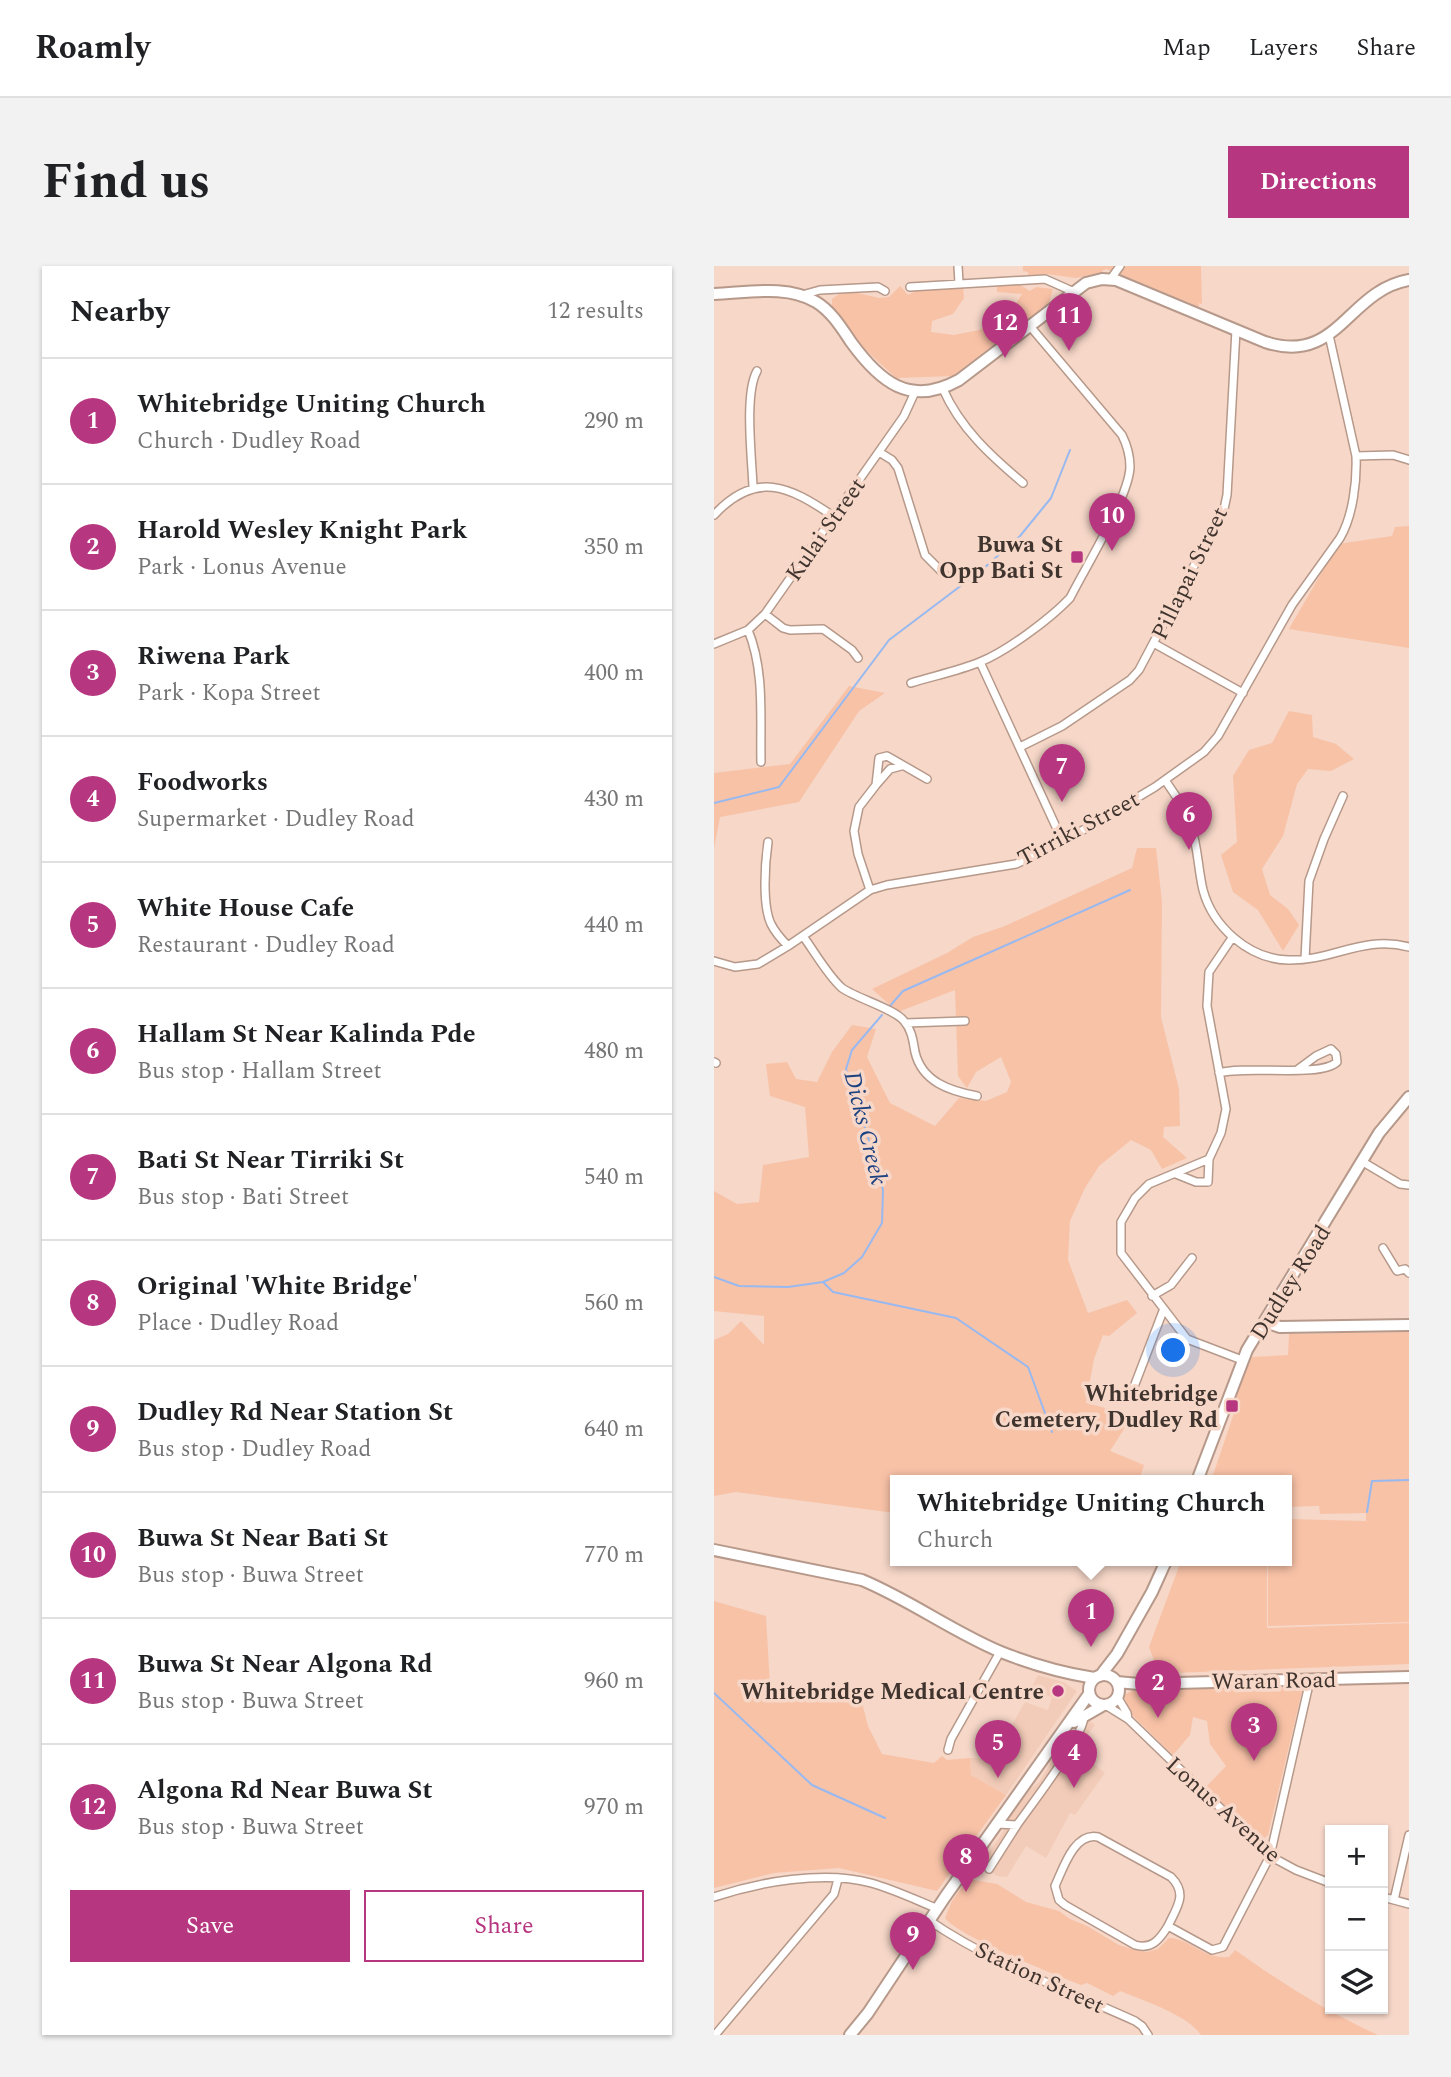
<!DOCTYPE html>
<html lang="en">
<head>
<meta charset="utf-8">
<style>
	:root { --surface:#fff; --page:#f2f2f2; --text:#202124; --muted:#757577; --line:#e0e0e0; --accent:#b73680 }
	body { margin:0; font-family:Spectral,serif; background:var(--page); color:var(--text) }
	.controls { position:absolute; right:21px; bottom:21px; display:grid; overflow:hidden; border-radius:0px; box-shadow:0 2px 5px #0004 }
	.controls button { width:63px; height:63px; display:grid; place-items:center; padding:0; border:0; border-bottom:2px solid var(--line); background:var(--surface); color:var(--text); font:35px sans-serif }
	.you { position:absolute; left:460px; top:1085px; width:24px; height:24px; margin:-18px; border:5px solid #fff; border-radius:50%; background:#1a73e8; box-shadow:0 0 0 10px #1a73e833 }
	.badge { display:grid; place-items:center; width:46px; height:46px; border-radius:50%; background:var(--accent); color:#fff; font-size:23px; font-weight:700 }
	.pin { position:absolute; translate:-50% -58px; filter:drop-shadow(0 2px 4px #0008) }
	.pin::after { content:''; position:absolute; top:37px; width:24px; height:21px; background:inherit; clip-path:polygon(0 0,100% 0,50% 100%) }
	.popup { position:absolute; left:176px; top:1209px; width:402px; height:91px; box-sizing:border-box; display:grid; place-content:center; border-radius:0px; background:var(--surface); filter:drop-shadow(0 2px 5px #0005); font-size:23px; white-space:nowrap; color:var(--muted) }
	.popup b { font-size:26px; color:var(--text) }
	.popup::after { content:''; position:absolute; left:50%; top:100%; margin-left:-14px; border:14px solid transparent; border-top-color:var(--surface) }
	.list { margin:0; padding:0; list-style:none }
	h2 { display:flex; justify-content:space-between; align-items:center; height:91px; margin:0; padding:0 28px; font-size:30px }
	h2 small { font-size:23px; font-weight:400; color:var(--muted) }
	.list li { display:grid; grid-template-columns:46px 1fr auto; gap:21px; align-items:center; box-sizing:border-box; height:126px; padding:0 28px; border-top:2px solid var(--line) }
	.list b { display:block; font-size:26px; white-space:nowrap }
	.list p { margin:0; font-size:23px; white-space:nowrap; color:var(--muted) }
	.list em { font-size:23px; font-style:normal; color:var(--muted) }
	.actions { display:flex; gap:14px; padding:21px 28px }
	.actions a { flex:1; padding:16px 0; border:2px solid var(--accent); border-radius:0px; text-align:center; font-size:24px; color:var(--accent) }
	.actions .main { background:var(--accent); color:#fff }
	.icon { flex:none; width:38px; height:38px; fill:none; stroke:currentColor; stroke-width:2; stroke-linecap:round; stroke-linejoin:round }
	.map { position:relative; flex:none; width:695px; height:1769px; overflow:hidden; border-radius:0px }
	header { display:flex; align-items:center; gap:42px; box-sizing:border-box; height:98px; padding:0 35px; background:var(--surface); border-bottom:2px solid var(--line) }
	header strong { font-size:33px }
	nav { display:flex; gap:38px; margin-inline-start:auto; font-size:24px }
	.intro { display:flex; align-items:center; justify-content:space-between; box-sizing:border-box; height:168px; padding:0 42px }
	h1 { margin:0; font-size:49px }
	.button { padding:18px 32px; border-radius:0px; background:var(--accent); color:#fff; font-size:24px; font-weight:700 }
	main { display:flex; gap:42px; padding:0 42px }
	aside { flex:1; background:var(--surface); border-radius:0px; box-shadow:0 2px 5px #0004 }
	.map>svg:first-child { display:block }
</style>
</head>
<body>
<header>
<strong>Roamly</strong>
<nav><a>Map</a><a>Layers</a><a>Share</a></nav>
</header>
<div class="intro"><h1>Find us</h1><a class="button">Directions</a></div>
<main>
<aside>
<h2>Nearby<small>12 results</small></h2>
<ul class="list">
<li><span class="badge">1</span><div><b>Whitebridge Uniting Church</b><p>Church · Dudley Road</p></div><em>290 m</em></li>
<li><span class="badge">2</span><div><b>Harold Wesley Knight Park</b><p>Park · Lonus Avenue</p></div><em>350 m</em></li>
<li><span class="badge">3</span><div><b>Riwena Park</b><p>Park · Kopa Street</p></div><em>400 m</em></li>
<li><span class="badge">4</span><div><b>Foodworks</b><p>Supermarket · Dudley Road</p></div><em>430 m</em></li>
<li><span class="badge">5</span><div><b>White House Cafe</b><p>Restaurant · Dudley Road</p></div><em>440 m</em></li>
<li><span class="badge">6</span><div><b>Hallam St Near Kalinda Pde</b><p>Bus stop · Hallam Street</p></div><em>480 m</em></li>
<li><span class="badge">7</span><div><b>Bati St Near Tirriki St</b><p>Bus stop · Bati Street</p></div><em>540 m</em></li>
<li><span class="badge">8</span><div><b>Original 'White Bridge'</b><p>Place · Dudley Road</p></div><em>560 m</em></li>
<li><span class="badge">9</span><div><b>Dudley Rd Near Station St</b><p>Bus stop · Dudley Road</p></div><em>640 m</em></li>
<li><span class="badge">10</span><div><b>Buwa St Near Bati St</b><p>Bus stop · Buwa Street</p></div><em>770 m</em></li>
<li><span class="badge">11</span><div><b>Buwa St Near Algona Rd</b><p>Bus stop · Buwa Street</p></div><em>960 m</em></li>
<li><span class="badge">12</span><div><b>Algona Rd Near Buwa St</b><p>Bus stop · Buwa Street</p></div><em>970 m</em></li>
</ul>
<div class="actions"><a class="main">Save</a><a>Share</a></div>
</aside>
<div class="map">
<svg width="695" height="1769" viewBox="0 0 695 1769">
	<rect width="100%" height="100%" fill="#f6d7c8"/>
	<!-- built -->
	<path fill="#f3ccb9" d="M324 1409 349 1416 363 1425 292 1529 257 1509 256 1492H269L287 1478 311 1436 334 1444 338 1431 316 1424Z
		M375 1454 381 1459 362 1484 391 1507 361 1549 356 1547 332 1592 312 1580 293 1611 283 1610 267 1598 289 1566 295 1551 314 1525 325 1516 355 1468 365 1469Z"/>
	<!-- green -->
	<path fill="#f8c2a7" d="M309 0H487L488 38 485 37V41L392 3 388 5 389 6 362 12 333 8 314 9V6L309 5Z
		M301 16 316 25 322 21 339 23 335 37 239 110 182 112 142 75 118 47V33L131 24 165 32 175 31 186 20 194 29 203 24 249 20 250 32 239 48 218 55 217 66 240 69 265 64 295 48 308 28 283 26V20Z
		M695 260V382L575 363 624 278 678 270 681 261Z
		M135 420 171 427 145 445 85 536 6 551 0 582V507L76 498Z
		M575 445 598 449 599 471 622 478 640 493 617 505 594 503 583 518 569 570 548 603 556 629 574 643 585 659 569 685 544 644 519 626 507 589 523 576 519 510 535 484 558 477Z
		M423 582H442L448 636 447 751 465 823 466 860 450 861 449 871 473 892 448 903 437 884 417 874 385 900 371 922 356 955 354 994 374 1047 413 1034 423 1047 395 1070 389 1069 380 1093 372 1137 403 1145 417 1152 396 1185 430 1199 425 1215H181V1247L22 1226 0 1230V1074L14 1068 27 1055 50 1079V1050L0 1045V925L23 938 45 936 49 899 95 891 91 841 56 830 52 798 73 796 82 813 103 816 118 786 138 759 162 763 153 791 176 837 221 860 245 832 272 835 293 826 297 816 287 791 262 806 253 822 244 810 241 724 184 746 158 723 233 687 259 671 291 660 418 602Z
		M695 1066V1356L554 1360V1295H573V1253L652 1255V1247L606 1248 605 1240 573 1241V1215H497L521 1144 524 1122 538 1091 574 1089 575 1068Z
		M467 1295H553V1362L695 1357V1398L458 1407 444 1405 435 1381Z
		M0 1335 52 1350 56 1420 148 1437 154 1460 168 1488 220 1497 228 1490 233 1494 256 1492 257 1509 292 1529 223 1625 125 1602 60 1607 0 1622Z
		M577 1420 586 1421 588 1425 554 1569 550 1573 544 1572 492 1521 512 1500 496 1478 493 1455 479 1451 476 1469 459 1489 418 1449 410 1431 412 1428 424 1422Z
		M254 1613 283 1618 312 1636 345 1645 356 1653 373 1660 405 1679 421 1684 433 1686 444 1683 455 1672C478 1673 487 1693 515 1691L521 1684C566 1716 613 1746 664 1769H487C474 1749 428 1734 406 1725L399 1730 373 1717 367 1719C341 1709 244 1670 231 1652L238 1635Z"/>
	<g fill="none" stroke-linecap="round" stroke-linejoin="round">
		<!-- stream -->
		<path stroke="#98b9f0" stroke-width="2" d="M0 537 65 521 175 374 269 303 306 270 337 232 356 184
			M176 740 189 725 416 624
			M0 1011 25 1020 74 1021 109 1016 130 1007 148 991 168 957 169 924 154 871 132 803 138 784 168 749
			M109 1016 119 1026 242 1052 314 1101 338 1166
			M653 1246 658 1215 695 1214
			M0 1427 98 1519 171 1552"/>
		<!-- street casing -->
		<g stroke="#b6998a" stroke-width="10">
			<path id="street" d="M244 0 245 17
				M396 14 406 0
				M196 21 331 13 358 25
				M88 29 106 24 164 21 171 25
				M229 123C246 162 277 190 309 217
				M165 186 178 194 184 202 211 289 231 309
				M642 190 679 189 695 194
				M39 221C38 193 30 128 43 105
				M0 249C42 204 75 220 119 250
				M51 348 69 362 76 364 109 363 138 384 144 392
				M34 364C51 405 46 452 47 496
				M0 378 34 364 51 348 190 150 201 126
				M441 378 529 427
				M266 396 349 576
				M197 417C219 410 244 405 266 396 293 385 336 353 356 332 371 302 415 231 416 201 416 189 413 179 408 169L315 59
				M306 481 348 460 416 414 425 404 510 243 513 229 522 64
				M451 514C461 529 472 543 477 560 484 581 484 603 489 624 499 661 535 693 574 694 620 695 648 669 695 681
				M162 519 176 503 187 500
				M54 576C51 597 48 639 57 658 61 666 68 674 74 680
				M156 624 144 588 140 565 145 541 162 519 165 492 173 490 213 513
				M89 670C100 685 114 710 128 722 144 733 181 743 190 755 198 764 199 775 201 786 208 816 236 825 263 830
				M518 672 495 706 493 740 512 843 507 867 495 893 435 918 421 932 407 956V987L473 1073 528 1094
				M591 693 595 615 610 573 629 530
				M0 695 21 701 44 698 74 680 156 624 173 619 302 598 349 576 441 521 490 486 504 470 578 339 626 272C639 250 643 215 642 190L615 69
				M192 757 251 755
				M0 796 2 797
				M505 807C532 799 606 812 623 796L622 788 617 783 602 790 583 804
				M649 896 686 918 695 919
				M462 908 482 916H494L495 893
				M669 982 683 1005 691 1003 695 1007
				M438 1030 457 1019 478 992
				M418 1126 449 1045
				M404 1432 413 1447 414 1453
				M393 1440 414 1453 556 1590 582 1604 616 1617
				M234 1484 237 1473 286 1386
				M283 1558 303 1559C317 1539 370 1471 370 1450
				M275 1603 303 1559
				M0 1631C45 1616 110 1604 157 1617 179 1623 202 1634 224 1643
				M669 1631 695 1638
				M680 1634 695 1569
				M216 1655C277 1697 353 1724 421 1755L428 1760 434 1769
				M454 1660C463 1641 474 1628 457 1611L384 1571C360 1566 349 1603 341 1620L345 1634 351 1639 421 1679C438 1684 446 1673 454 1660L498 1684 509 1681 556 1590 596 1414
				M1 1769 120 1628 124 1613"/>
		</g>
		<!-- secondary casing -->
		<g stroke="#b6998a" stroke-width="14">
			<path id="secondary" d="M0 28C32 27 73 18 102 36 117 45 127 61 137 76 166 116 196 141 245 114L372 17 388 13 402 14 551 76C624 100 633 25 695 14
				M551 1056 566 1061 695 1059
				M483 1215 533 1084 665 867 695 831
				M0 1284 148 1314C196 1334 239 1366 287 1386 317 1398 349 1407 380 1412
				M375 1424a15 15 0 1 1 30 0a15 15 0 1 1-30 0Z
				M386 1410 403 1388 438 1326 452 1295
				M403 1416 425 1418 695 1411
				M360 1456 388 1440
				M136 1769 154 1747 231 1631 375 1428"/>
		</g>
		<!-- street -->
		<use href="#street" stroke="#fff" stroke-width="7"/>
		<!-- secondary -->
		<use href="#secondary" stroke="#fff" stroke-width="10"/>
	</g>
	<!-- markers -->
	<g fill="#b73680" stroke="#f6d7c8" stroke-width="2.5">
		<rect x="356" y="284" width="14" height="14" rx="3.5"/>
		<rect x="511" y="1133" width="14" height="14" rx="3.5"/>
		<circle cx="344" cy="1425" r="7"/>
	</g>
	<g text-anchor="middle" stroke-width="7" stroke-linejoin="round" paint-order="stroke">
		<!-- street labels -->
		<g font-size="23" fill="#40342e" stroke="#f6d7c8">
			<text transform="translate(111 263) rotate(-55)" y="8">Kulai Street</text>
			<text transform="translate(475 307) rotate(-64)" y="8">Pillapai Street</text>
			<text transform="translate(364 562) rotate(-28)" y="8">Tirriki Street</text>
			<text transform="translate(576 1016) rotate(-58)" y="8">Dudley Road</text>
			<text transform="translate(560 1414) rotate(-1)" y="8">Waran Road</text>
			<text transform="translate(510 1543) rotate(42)" y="8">Lonus Avenue</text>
			<text transform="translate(326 1711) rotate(25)" y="8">Station Street</text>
		</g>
		<!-- poi labels -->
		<g font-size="23" font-weight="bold" fill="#40342e" stroke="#f6d7c8" text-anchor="end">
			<text x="349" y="286">Buwa St<tspan x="349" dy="26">Opp Bati St</tspan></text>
			<text x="504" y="1135">Whitebridge<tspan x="504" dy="26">Cemetery, Dudley Rd</tspan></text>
			<text x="330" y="1433">Whitebridge Medical Centre</text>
		</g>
		<!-- water labels -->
		<g font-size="24" font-style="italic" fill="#1c4181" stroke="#f6d7c8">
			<text transform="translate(152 862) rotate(76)" y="8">Dicks Creek</text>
		</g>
	</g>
</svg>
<div class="controls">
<button>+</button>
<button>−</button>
<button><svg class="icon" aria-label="layers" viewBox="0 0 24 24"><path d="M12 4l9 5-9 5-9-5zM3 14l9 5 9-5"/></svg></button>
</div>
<div class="you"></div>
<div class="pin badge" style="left:377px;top:1381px">1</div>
<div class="popup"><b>Whitebridge Uniting Church</b>Church</div>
<div class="pin badge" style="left:444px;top:1452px">2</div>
<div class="pin badge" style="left:540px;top:1495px">3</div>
<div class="pin badge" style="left:360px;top:1522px">4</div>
<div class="pin badge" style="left:284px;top:1512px">5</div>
<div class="pin badge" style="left:475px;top:584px">6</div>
<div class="pin badge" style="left:348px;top:536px">7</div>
<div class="pin badge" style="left:252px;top:1626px">8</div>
<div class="pin badge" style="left:199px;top:1704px">9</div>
<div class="pin badge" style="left:398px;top:285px">10</div>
<div class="pin badge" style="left:355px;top:85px">11</div>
<div class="pin badge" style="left:291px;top:92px">12</div>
</div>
</main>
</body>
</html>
